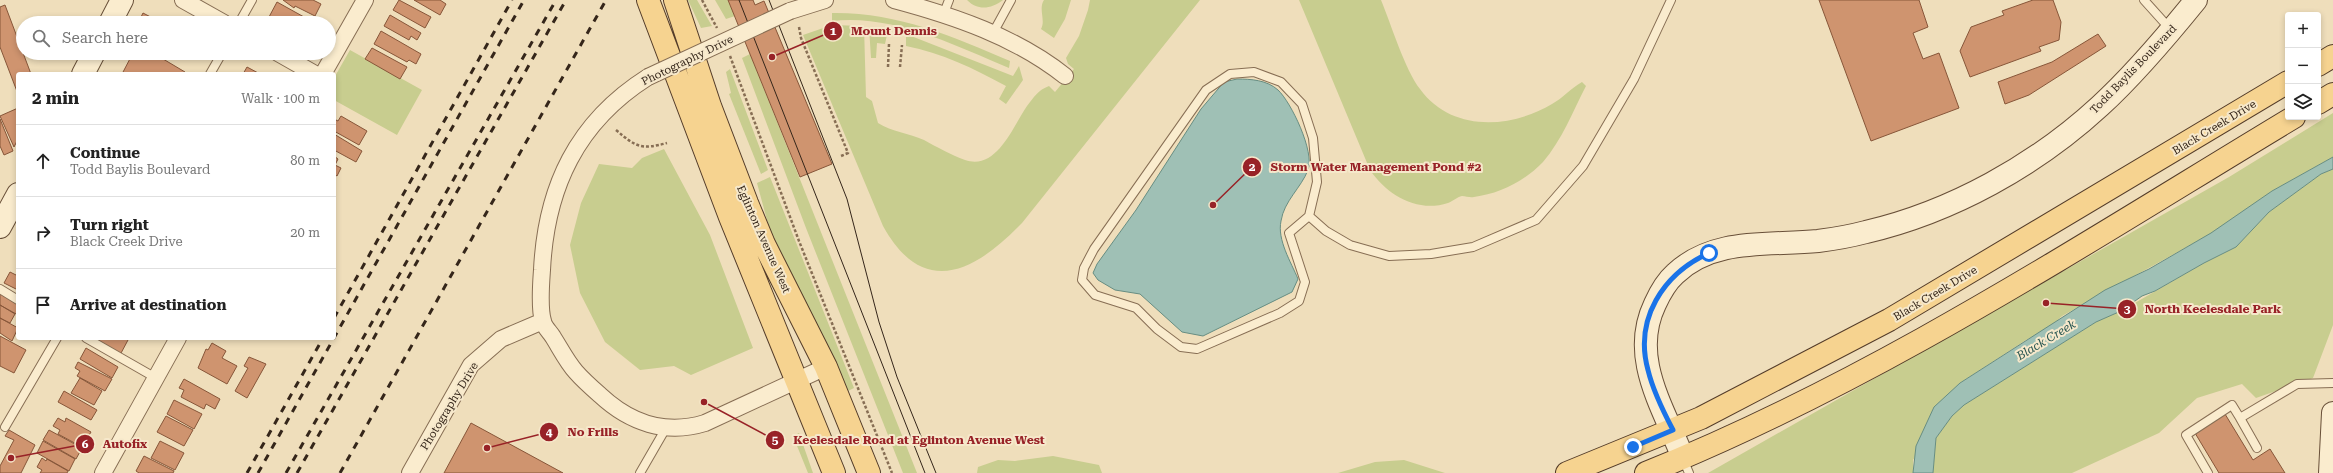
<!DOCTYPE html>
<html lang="en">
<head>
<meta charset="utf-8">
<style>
	:root { --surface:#fff; --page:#f2f2f2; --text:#222; --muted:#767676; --line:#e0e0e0 }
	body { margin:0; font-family:"Roboto Serif",serif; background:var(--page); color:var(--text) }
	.controls { position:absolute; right:12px; top:12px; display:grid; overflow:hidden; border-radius:4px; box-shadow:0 2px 6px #0003 }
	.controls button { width:36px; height:36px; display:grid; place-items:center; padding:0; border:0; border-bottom:1px solid var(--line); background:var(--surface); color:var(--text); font:20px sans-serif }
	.stop { position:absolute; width:12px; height:12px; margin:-9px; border:3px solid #1a73e8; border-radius:50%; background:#fff }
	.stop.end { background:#1a73e8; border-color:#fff; box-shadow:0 1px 4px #0008 }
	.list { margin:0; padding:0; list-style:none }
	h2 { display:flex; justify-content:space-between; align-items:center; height:52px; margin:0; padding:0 16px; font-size:17px }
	h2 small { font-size:13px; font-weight:400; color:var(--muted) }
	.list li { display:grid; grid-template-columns:26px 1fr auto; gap:12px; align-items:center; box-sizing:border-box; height:72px; padding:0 16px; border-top:1px solid var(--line) }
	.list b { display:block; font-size:15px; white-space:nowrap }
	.list p { margin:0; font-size:13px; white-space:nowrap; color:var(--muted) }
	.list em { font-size:13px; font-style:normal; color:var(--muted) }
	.icon { flex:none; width:22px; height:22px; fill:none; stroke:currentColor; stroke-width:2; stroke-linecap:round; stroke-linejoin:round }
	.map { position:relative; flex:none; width:2333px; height:473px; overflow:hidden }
	.search { position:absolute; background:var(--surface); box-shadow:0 2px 6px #0003; left:16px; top:16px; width:320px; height:44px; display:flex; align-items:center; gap:10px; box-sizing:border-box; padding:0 14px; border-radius:22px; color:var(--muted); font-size:15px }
	.panel { position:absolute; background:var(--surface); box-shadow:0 2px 6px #0003; left:16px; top:72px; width:320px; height:268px; border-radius:4px }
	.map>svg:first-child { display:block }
</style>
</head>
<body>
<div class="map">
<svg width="2333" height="473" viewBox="0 0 2333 473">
	<rect width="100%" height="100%" fill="#efdebb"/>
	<!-- green -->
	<path fill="#c8cd8f" d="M688 0H697L712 26 701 28Z
		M715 0H728L735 16 726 19Z
		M967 0H1003C991 9 978 11 967 0Z
		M1044 0H1071L1065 19 1054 38 1041 29C1046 20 1038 9 1044 0Z
		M1090 0H1200L1022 223C976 271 924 300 883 226L803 35 832 25 864 26 866 97 872 101 878 123C892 132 909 133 924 140 937 147 951 155 965 160 997 171 1013 126 1027 106 1034 97 1038 90 1049 86L1055 92 1074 69 1068 64 1066 58 1079 36 1088 10Z
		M1299 0H1381C1391 24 1405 70 1420 89 1451 132 1510 129 1552 104 1563 98 1571 88 1582 82L1586 86C1573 111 1562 140 1543 162 1525 181 1499 194 1474 197 1470 198 1466 196 1462 196 1457 197 1453 201 1448 203 1417 213 1387 195 1370 170Z
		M832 13C896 12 952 36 1010 61L1009 68C954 45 893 14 832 21Z
		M869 27 888 30 885 44 877 43 876 58H871Z
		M906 34 1013 76 1019 66 1023 80 1006 104 999 99 1006 86C973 68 942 53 906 46Z
		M350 50 422 90 397 135 334 100V78Z
		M750 54 917 473H903L806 228 742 58Z
		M730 69 768 170 761 174 729 94 731 93 726 72Z
		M2333 113V157L2272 191 2212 233 2062 316 2048 329 2026 340 1960 383 1913 460V473H1708L2229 177Z
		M664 149 710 235 753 348 691 375 674 366 640 370 605 342 580 293 570 245 581 203 599 164 632 168 642 158Z
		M2333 169V325L2313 378 2256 398 2242 384 2197 398 2159 433 2072 473H1933L1936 438 1952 416 1964 405 2096 322 2121 311 2204 263 2236 247 2269 212 2321 174Z
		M770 177 854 388 846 392 771 235 757 183Z
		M799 433 813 473H808L793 436Z
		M1053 456 1099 465 1102 473H977L978 467 998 460 1015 461Z
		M1404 460 1445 473H1338L1375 462Z"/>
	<!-- water -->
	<path fill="#9fc0b5" stroke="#678d82" d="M1237 79C1251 79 1267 80 1278 90 1291 102 1315 152 1308 170 1301 188 1284 201 1281 221 1277 240 1291 262 1298 279L1292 292 1203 336 1182 332 1140 294 1115 290 1098 280 1093 273 1097 264 1136 210 1201 109 1224 82Z
		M2333 157V169L2321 174 2269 212 2236 247 2204 263 2155 291 2142 296 2121 311 2096 322 1964 405 1952 416 1936 438 1933 473H1913L1916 446 1934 407 1960 383 2105 290 2149 269 2211 233 2272 191Z"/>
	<!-- building -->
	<path fill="#cf946f" stroke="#875639" d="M283 0H313L321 4 315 16 295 6 294 8Z
		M399 0 431 17 425 28 393 10Z
		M414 0H440L446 4 440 15Z
		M728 0H753L755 5 764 1 832 164 800 177Z
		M1819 0H1919L1928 27 1913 33 1923 59 1939 53 1959 108 1871 141Z
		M2033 0H2053L2061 22 2059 40 2039 47 2041 51 1970 77 1960 51 1971 27 2004 15 2002 11Z
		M277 2 313 22V23H280L269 17Z
		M5 5 31 74H18V94L0 47V7Z
		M143 13 162 23H138Z
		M390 15 421 33 417 40 411 36 409 40 384 26Z
		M381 31 421 54 416 64 409 60 407 62 374 44Z
		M2098 34 2106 46 2029 95 2005 104 1998 82 2052 62Z
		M372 48 407 67 400 79 365 59Z
		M133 53H153L185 72 184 74H122Z
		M247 67 260 74H243Z
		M18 108V139L14 147 0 116Z
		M341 116 367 131 359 145 334 131V119L338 121Z
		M0 119 13 151 4 155 0 146Z
		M334 134 362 151 356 162 334 150Z
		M334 156 338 159 335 165 341 168 337 176 334 174Z
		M10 272 18 276V290L4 283Z
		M0 292 18 301V315L0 305Z
		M0 305 15 314 10 323 0 318Z
		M0 318 18 328 12 341 0 333Z
		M0 336 26 350 14 373 0 366Z
		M97 338H125L128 340 120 355 95 342Z
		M212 343 226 351 222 358 237 366 227 384 198 368 206 349 208 350Z
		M86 348 118 367 112 378 80 359Z
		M249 357 266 364 247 398 235 391 248 368 244 366Z
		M78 362 112 379 105 391 77 376 80 371 75 368Z
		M80 378 102 391 94 405 71 393Z
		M184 379 220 399 215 409 206 404 204 409 181 397 184 390 179 388Z
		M64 391 97 410 91 420 58 402Z
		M174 400 202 414 194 429 167 414Z
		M2225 414 2253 460 2270 449 2285 473H2219L2195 433Z
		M166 416 193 430 184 446 157 432Z
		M58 418 65 422 66 418 91 432 82 447 58 434 60 430 53 426Z
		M471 423 563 473H444Z
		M9 430 35 445 21 473H0V466L14 440 5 436Z
		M49 430 82 448 76 459 43 440Z
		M43 441 75 459 69 471 37 453Z
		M160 441 184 453 175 470 151 458Z
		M144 456 174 471 173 473H139L136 471Z
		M42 458 46 461 47 459 68 471 67 473H40L42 470 37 467Z"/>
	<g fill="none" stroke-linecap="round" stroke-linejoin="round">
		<!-- lane casing -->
		<g stroke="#876e54" stroke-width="10">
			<path id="lane" d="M2144 0 2171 30
				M944 13 949 0
				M239 23 252 0
				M993 33 1011 0
				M1254 72 1281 82 1302 104 1313 138 1317 182 1309 216 1289 233 1305 282 1299 301 1280 313 1197 349 1181 347 1157 329 1136 308 1095 295 1082 280 1084 268 1094 249 1206 90 1230 74Z
				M210 74 222 53
				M1309 216 1326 231 1350 245 1389 256 1431 254 1473 247 1536 220 1583 166 1634 79 1671 0
				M0 289 18 300
				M86 338 156 378
				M2240 418 2257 448
				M5 427 57 338
				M1683 459 1689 473
				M640 473 666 428
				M2208 473 2186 435 2232 405 2240 418 2297 384 2333 383"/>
		</g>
		<!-- street casing -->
		<g stroke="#876e54" stroke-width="18">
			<path id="street" d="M183 0 224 23
				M894 0C954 16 1016 37 1065 76
				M790 11 825 0
				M278 53 315 74
				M323 74 365 0
				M648 77C577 122 546 187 542 270 541 284 539 308 543 321 544 327 550 332 553 337 560 348 567 362 576 372 583 380 592 388 600 395 630 423 666 435 705 423L826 367
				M103 473 178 338
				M410 473 471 365 501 339 543 321"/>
		</g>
		<!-- secondary casing -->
		<g stroke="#684f38" stroke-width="24">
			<path id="secondary" d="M110 23 122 0
				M83 74 94 53
				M0 227 18 194
				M1683 458C1664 408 1629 358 1655 304 1660 293 1666 282 1675 274 1714 237 1769 246 1818 241 1834 239 1851 236 1866 232 1952 212 2036 165 2100 106 2135 74 2166 37 2196 0
				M2330 473 2333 413"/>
		</g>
		<!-- primary casing -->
		<g stroke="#543c29" stroke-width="24">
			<path id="primary" d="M648 0 730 217 834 473
				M675 0 710 106 747 203 764 244 826 367 869 473
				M2318 65 2333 56
				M2318 103 2333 94
				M1567 473 1701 418 1889 320 2288 82
				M1646 473C1875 381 2083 244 2294 117"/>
		</g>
		<!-- path -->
		<path stroke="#876e54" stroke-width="2.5" stroke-dasharray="3 2" stroke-linecap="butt" d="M702 0 717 28
			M799 27 801 38 848 153 841 156
			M730 56 799 241 892 473
			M888 67 889 44
			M900 67 902 45
			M616 130C636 147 641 150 667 143"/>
		<!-- lane -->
		<use href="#lane" stroke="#faecce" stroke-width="8"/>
		<!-- street -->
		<use href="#street" stroke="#faecce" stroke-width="16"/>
		<!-- secondary -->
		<use href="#secondary" stroke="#faecce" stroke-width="22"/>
		<!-- primary -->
		<use href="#primary" stroke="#f6d390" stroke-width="22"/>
		<!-- tram -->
		<path stroke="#35261a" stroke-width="1" d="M739 0 925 473
			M769 0 847 199 879 322 897 377 936 473"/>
		<!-- rail -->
		<path stroke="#35261a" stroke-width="3" stroke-dasharray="7 7" stroke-linecap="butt" d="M334 318 512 0
			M247 473 323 338
			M258 473 524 0
			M286 473 556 0
			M297 473 566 0
			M340 473 606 0"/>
		<!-- street-bridge casing -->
		<g stroke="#876e54" stroke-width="18" stroke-linecap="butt">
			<path id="street-bridge" d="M648 77 790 11"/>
		</g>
		<!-- street-bridge -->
		<use href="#street-bridge" stroke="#faecce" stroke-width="16"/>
	</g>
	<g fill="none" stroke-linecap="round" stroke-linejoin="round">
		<!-- route -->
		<path stroke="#1a73e8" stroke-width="5" d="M1633 447 1673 430C1663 411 1653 391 1648 370 1634 319 1663 274 1709 253"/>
	</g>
	<g text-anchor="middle" stroke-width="4" stroke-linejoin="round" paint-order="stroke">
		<!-- street labels -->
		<g font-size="11" fill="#35261a" stroke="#f6e8cb">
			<text transform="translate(687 60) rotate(-26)" y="4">Photography Drive</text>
			<text transform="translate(2133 69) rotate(-46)" y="4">Todd Baylis Boulevard</text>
			<text transform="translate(2214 127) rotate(-31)" y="4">Black Creek Drive</text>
			<text transform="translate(764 239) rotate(66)" y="4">Eglinton Avenue West</text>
			<text transform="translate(1935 293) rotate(-31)" y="4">Black Creek Drive</text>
			<text transform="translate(449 406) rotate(-59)" y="4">Photography Drive</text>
		</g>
		<!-- water labels -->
		<g font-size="12" font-style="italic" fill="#285651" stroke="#f6e8cb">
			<text transform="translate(2046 340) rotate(-31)" y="4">Black Creek</text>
		</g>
	</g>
	<!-- callouts -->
	<path fill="none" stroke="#982227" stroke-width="1.5" d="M772 57L833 31M1213 205L1252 167M2046 303L2127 309M487 448L549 432M704 402L775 440M11 458L85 444"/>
	<g fill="#982227" stroke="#f6e8cb" stroke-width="1.5">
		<circle cx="772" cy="57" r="4"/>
		<circle cx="1213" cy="205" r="4"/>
		<circle cx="2046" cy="303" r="4"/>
		<circle cx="487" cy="448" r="4"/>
		<circle cx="704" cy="402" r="4"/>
		<circle cx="11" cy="458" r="4"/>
		<circle cx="833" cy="31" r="10"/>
		<circle cx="1252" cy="167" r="10"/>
		<circle cx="2127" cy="309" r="10"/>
		<circle cx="549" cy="432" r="10"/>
		<circle cx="775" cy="440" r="10"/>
		<circle cx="85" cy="444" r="10"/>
	</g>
	<g font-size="12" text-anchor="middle" font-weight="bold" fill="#fff">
		<text x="833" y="35">1</text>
		<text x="1252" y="171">2</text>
		<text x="2127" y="313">3</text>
		<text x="549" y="436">4</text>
		<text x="775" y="444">5</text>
		<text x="85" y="448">6</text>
	</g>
	<g font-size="12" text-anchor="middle" font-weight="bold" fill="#982227" stroke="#f6e8cb" stroke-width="4" stroke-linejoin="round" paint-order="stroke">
		<text x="894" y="35">Mount Dennis</text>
		<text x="1376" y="171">Storm Water Management Pond #2</text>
		<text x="2213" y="313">North Keelesdale Park</text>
		<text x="593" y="436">No Frills</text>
		<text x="919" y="444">Keelesdale Road at Eglinton Avenue West</text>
		<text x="125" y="448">Autofix</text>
	</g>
</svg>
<div class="controls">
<button>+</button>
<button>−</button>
<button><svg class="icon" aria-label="layers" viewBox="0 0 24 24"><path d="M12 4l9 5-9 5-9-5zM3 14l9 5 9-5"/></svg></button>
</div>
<div class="stop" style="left:1709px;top:253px"></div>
<div class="stop end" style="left:1633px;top:447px"></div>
<div class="search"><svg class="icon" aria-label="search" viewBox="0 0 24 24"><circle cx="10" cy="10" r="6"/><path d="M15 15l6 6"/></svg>Search here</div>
<section class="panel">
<h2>2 min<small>Walk · 100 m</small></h2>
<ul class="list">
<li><svg class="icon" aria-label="ahead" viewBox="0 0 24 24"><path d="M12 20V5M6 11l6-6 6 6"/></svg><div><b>Continue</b><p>Todd Baylis Boulevard</p></div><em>80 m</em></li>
<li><svg class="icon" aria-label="right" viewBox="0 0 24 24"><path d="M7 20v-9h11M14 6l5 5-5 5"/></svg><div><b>Turn right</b><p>Black Creek Drive</p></div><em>20 m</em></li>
<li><svg class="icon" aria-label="arrive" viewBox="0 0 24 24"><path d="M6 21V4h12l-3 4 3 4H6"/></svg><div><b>Arrive at destination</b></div></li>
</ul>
</section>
</div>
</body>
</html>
